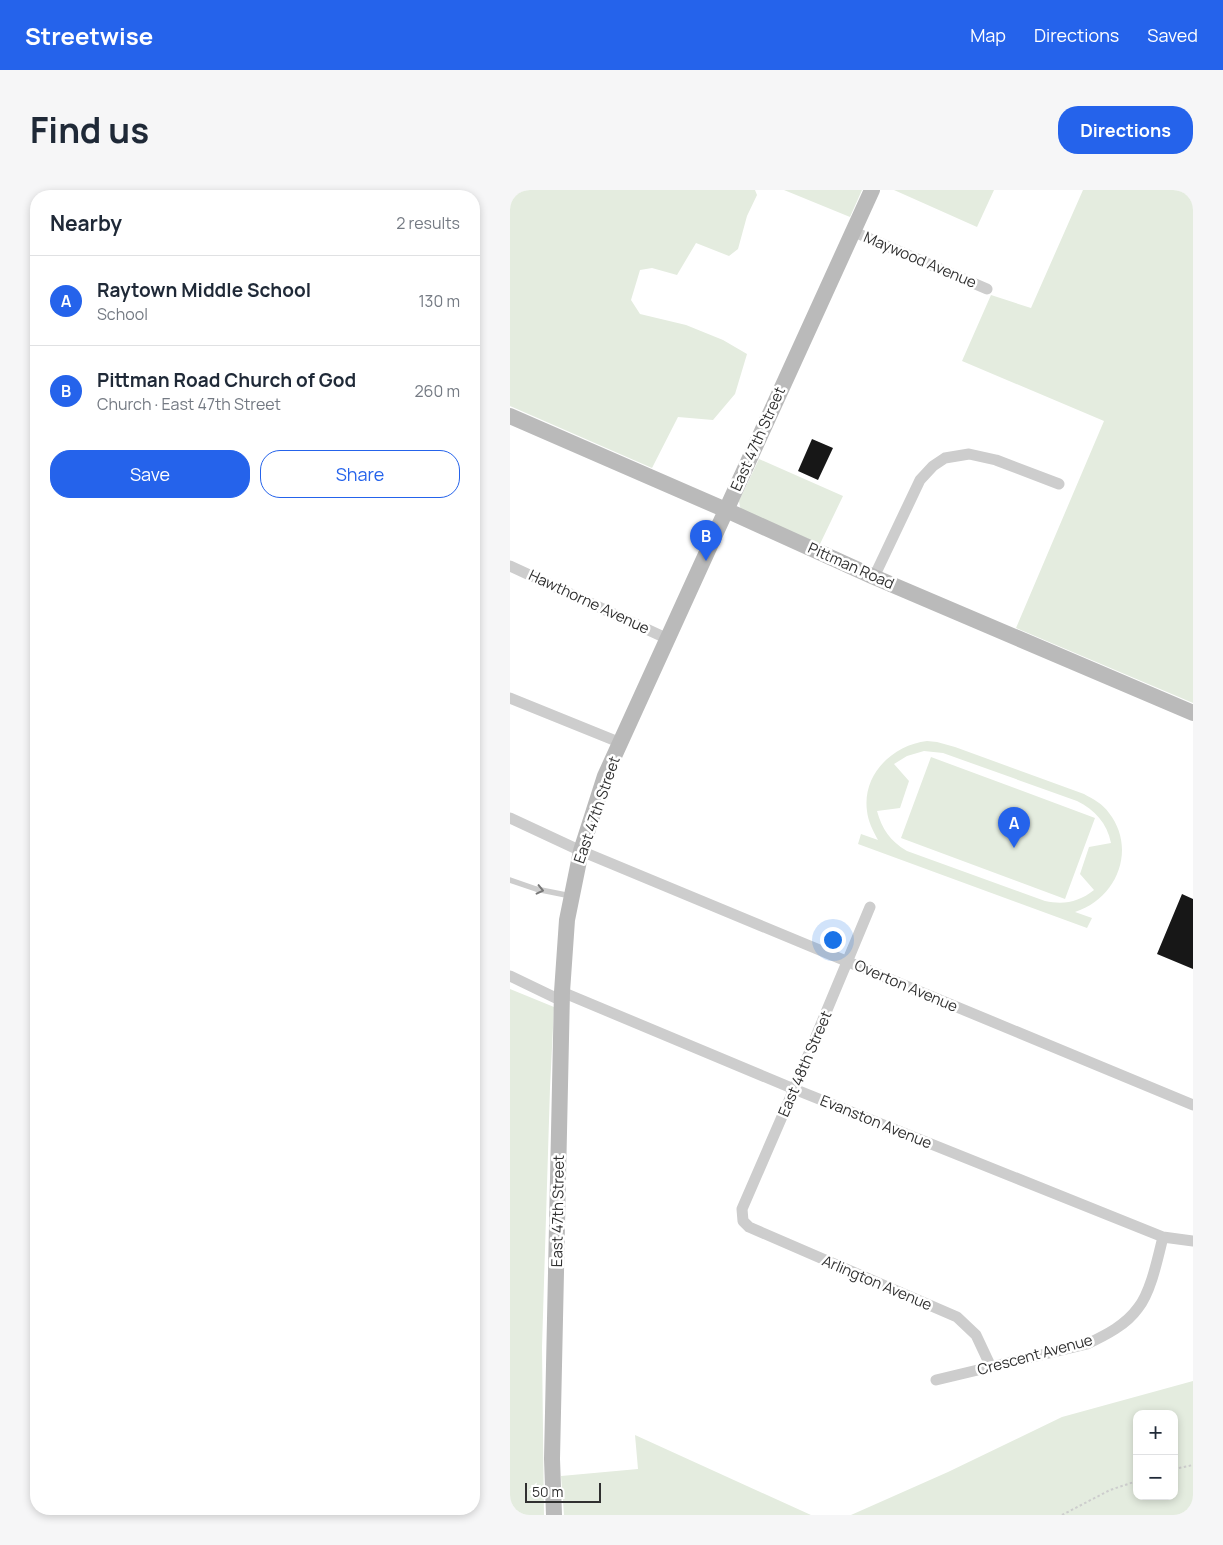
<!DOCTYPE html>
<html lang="en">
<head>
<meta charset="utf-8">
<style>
	:root { --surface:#fff; --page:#f6f6f7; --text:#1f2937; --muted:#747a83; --line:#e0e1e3; --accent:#2563eb }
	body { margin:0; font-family:Manrope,sans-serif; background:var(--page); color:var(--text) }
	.controls { position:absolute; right:15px; bottom:15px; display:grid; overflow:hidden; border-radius:10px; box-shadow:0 2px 8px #0003 }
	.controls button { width:45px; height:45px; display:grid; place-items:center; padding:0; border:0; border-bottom:1px solid var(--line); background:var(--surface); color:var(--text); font:25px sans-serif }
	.scale { position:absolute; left:15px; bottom:12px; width:76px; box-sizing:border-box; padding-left:5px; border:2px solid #303030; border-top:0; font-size:14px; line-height:18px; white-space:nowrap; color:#303030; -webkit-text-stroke:4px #fff; paint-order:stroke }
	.you { position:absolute; left:322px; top:749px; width:18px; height:18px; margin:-12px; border:4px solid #fff; border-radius:50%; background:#1a73e8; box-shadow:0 0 0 8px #1a73e833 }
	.badge { display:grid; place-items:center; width:32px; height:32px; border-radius:50%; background:var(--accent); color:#fff; font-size:16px; font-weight:700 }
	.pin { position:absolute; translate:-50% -41px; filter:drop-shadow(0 1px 2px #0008) }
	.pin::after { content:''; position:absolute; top:26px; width:18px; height:15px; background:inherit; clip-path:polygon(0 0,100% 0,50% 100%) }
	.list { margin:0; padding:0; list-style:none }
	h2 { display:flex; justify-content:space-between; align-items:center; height:65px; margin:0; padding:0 20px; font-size:21px }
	h2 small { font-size:16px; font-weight:400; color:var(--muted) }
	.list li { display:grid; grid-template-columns:32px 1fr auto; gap:15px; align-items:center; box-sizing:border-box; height:90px; padding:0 20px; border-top:1px solid var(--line) }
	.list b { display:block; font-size:19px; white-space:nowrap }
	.list p { margin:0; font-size:16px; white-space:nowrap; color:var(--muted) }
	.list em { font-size:16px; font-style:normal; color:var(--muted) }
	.actions { display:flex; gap:10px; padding:15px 20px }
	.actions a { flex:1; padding:11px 0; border:1px solid var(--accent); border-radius:20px; text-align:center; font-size:18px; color:var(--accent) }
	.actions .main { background:var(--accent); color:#fff }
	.map { position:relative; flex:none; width:683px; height:1325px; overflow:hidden; border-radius:20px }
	header { display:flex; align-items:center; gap:30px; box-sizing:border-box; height:70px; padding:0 25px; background:var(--accent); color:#fff }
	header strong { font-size:24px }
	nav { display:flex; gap:28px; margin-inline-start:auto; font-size:18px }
	.intro { display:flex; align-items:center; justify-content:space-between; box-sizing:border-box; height:120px; padding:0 30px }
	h1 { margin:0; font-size:35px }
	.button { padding:12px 22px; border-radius:20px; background:var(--accent); color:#fff; font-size:18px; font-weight:700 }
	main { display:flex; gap:30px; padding:0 30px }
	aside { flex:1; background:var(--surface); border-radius:20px; box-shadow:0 2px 8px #0003 }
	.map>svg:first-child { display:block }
</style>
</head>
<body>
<header>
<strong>Streetwise</strong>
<nav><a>Map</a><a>Directions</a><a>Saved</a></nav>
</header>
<div class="intro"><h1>Find us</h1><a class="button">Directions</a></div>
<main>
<aside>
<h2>Nearby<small>2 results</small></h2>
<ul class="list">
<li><span class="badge">A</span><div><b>Raytown Middle School</b><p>School</p></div><em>130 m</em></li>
<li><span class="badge">B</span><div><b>Pittman Road Church of God</b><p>Church · East 47th Street</p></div><em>260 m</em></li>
</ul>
<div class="actions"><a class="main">Save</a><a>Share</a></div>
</aside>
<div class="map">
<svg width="683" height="1325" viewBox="0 0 683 1325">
	<rect width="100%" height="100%" fill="#fff"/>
	<!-- green -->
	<path fill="#e4ecdf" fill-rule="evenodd" d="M0 0H245L247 5 237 26 228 59 219 66 186 53 167 85 142 78 130 80 121 110 130 124 176 135 213 150 237 164 225 204 203 230 168 227 142 278 0 216Z
		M274 0H352L340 27Z
		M384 0H484L467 37Z
		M573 0H683V513L506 438 594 231 452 171 481 105 521 118Z
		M249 269 333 306 310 354 232 321 230 317 229 311Z
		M417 551 427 552 445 557 574 604C583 609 593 614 599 623 627 659 607 709 565 722L582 728 577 738 348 654 351 644 368 650C363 641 358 631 357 621 352 584 383 555 417 551ZM414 561 433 563 567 611C585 620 597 633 601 653L579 657 570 684 584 700C569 712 554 715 535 711L397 661C380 651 372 639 367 621L390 618 399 591 384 574 397 566Z
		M421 567 585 628 555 709 391 648Z
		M0 799 44 817 40 898 32 1157 34 1325H0Z
		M683 1191V1325H341L438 1282 552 1227ZM627 1224H664V1306H627Z
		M125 1245 301 1325H54L51 1286 128 1279Z"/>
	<!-- building -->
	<path fill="#171717" d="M302 249 323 258 308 290 288 281Z
		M672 704 683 709V779L647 764Z"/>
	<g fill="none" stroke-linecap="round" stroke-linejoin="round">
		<!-- path -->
		<path stroke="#cdcdcd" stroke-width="2" stroke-dasharray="2.5 2.5" stroke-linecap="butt" d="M664 1279 683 1275
			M552 1325 600 1300 627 1291"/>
		<!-- lane -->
		<path stroke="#cdcdcd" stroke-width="5.5" d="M0 690 26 699 61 706"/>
		<!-- street -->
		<path stroke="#cdcdcd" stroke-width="11" d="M342 41 477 99
			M0 376 158 449
			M364 387 410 290 423 276 435 268 459 264 486 270 549 294
			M0 508 111 553
			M0 628 71 661 683 915
			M360 717 284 899 232 1019 233 1031 239 1037 447 1127 466 1145 481 1177
			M0 786 52 811
			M52 802 284 899 653 1047 683 1051
			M426 1190 577 1154C596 1145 616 1135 628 1118 641 1102 648 1067 653 1047"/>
		<!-- secondary -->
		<path stroke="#bababa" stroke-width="16" d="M0 226 216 320 364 387 683 523
			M44 1325 42 1269 52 802 57 730 71 661 95 586 362 0"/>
	</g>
	<!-- one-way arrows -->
	<defs><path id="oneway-chevron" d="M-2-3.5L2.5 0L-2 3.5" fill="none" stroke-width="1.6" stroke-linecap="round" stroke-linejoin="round" transform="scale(1.25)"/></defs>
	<use stroke="#777" href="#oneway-chevron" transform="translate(30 700) rotate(13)"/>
	<g text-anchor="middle" stroke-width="5" stroke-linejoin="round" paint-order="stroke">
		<!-- street labels -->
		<g font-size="15" fill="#303030" stroke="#fff">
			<text transform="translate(410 70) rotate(23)" y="5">Maywood Avenue</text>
			<text transform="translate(248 249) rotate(-66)" y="5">East 47th Street</text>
			<text transform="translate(341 376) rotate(24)" y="5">Pittman Road</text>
			<text transform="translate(79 412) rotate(25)" y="5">Hawthorne Avenue</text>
			<text transform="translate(87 620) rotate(-71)" y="5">East 47th Street</text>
			<text transform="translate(396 796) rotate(23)" y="5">Overton Avenue</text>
			<text transform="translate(295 874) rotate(-67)" y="5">East 48th Street</text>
			<text transform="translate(366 932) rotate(22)" y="5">Evanston Avenue</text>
			<text transform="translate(48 1021) rotate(-89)" y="5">East 47th Street</text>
			<text transform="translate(367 1093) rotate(23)" y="5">Arlington Avenue</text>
			<text transform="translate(525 1165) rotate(-15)" y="5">Crescent Avenue</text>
		</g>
	</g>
</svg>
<div class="controls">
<button>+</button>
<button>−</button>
</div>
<div class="scale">50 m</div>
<div class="you"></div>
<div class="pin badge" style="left:504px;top:658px">A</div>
<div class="pin badge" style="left:196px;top:371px">B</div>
</div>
</main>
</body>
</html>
